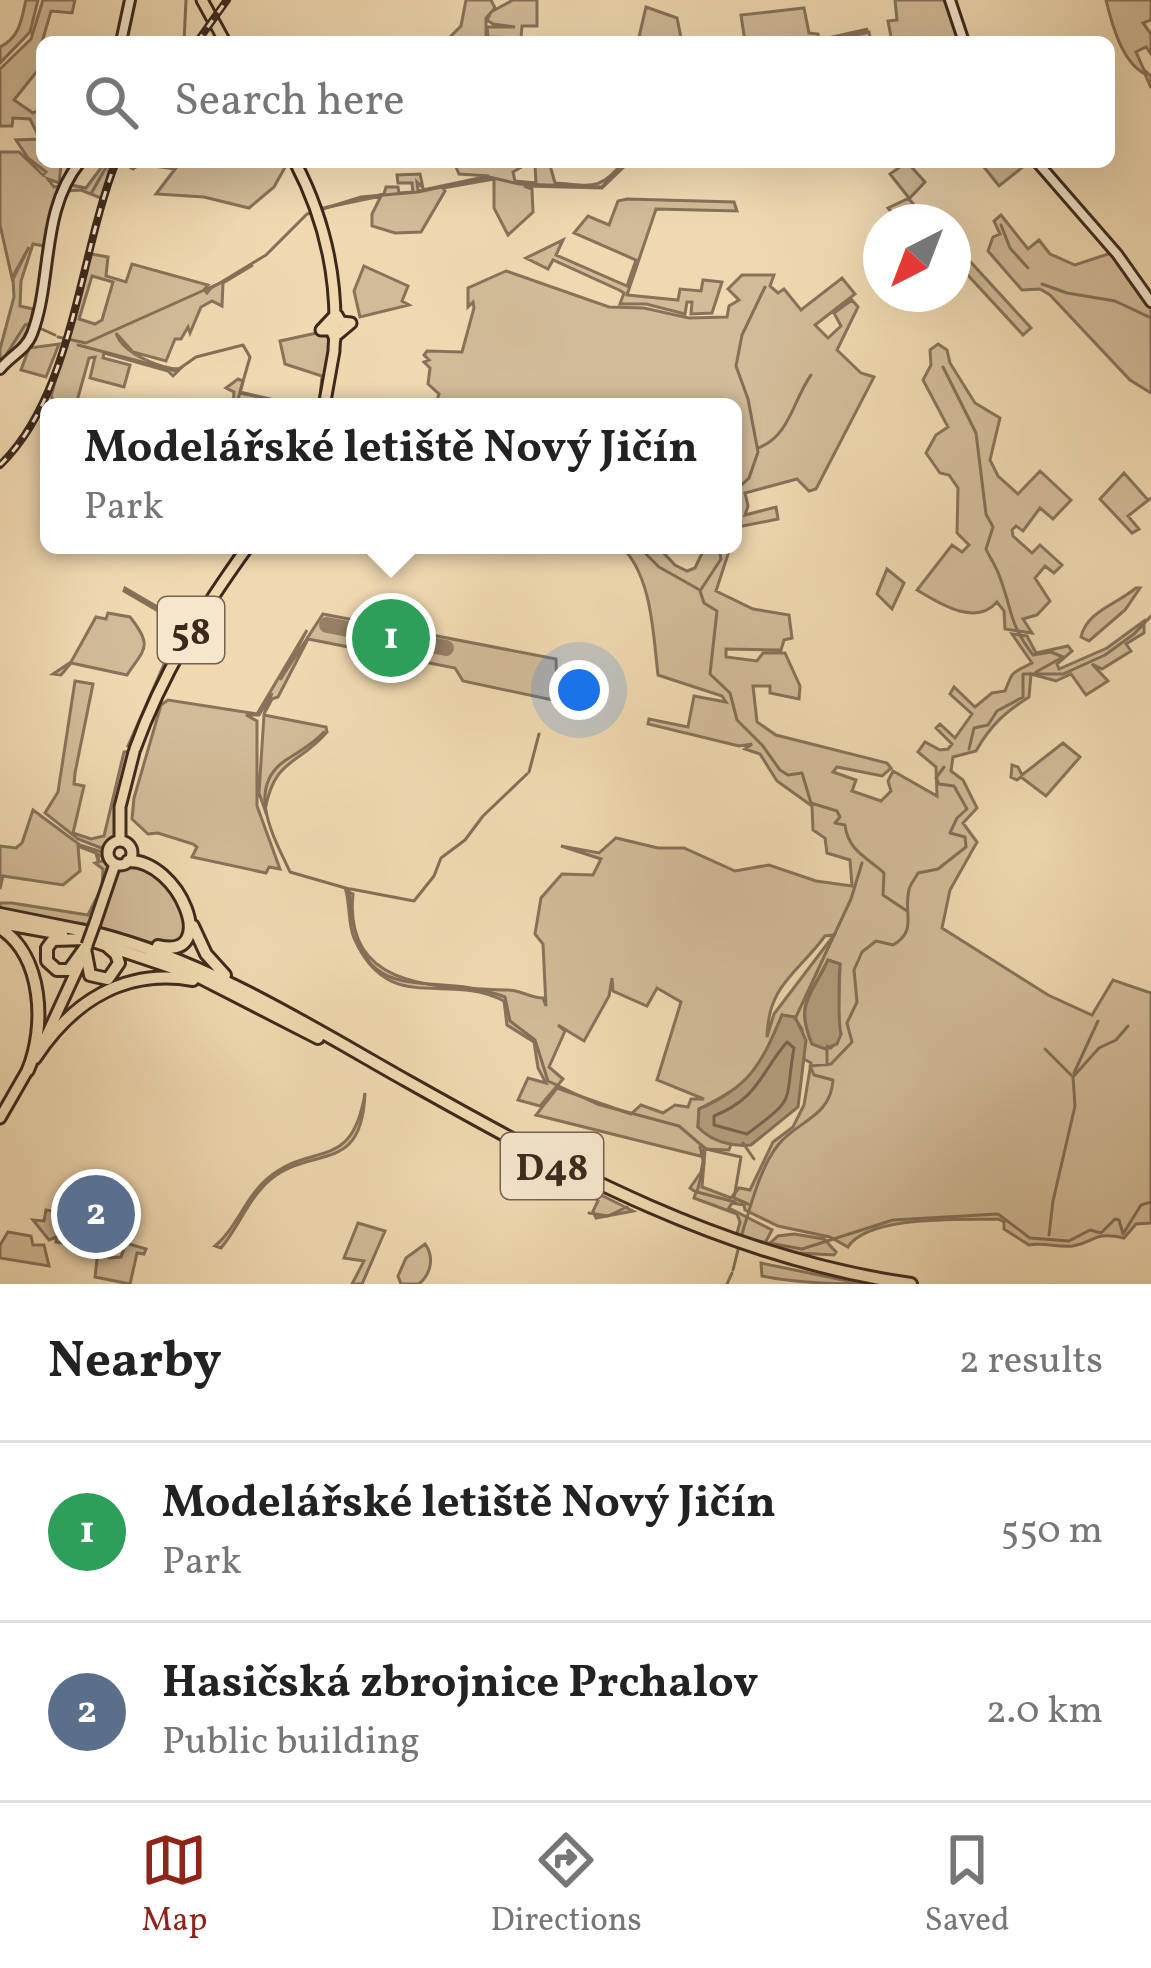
<!DOCTYPE html>
<html lang="en">
<head>
<meta charset="utf-8">
<style>
	:root { --surface:#fff; --page:#f2f2f2; --text:#222; --muted:#767676; --line:#e0e0e0; --accent:#8f2418 }
	body { margin:0; font-family:Vollkorn,serif; background:var(--page); color:var(--text) }
	.compass { position:absolute; left:863px; top:204px; width:108px; height:108px; border-radius:50%; background:var(--surface); box-shadow:0 12px 48px #0002; rotate:222deg }
	.you { position:absolute; left:579px; top:690px; width:42px; height:42px; margin:-30px; border:9px solid #fff; border-radius:50%; background:#1a73e8; box-shadow:0 0 0 18px #1a73e833 }
	.badge { display:grid; place-items:center; width:78px; height:78px; border-radius:50%; background:var(--accent); color:#fff; font-size:39px; font-weight:700 }
	.pin { position:absolute; translate:-50% -50%; border:6px solid #fff; box-shadow:0 3px 12px #0006 }
	.popup { position:absolute; left:40px; top:398px; width:702px; height:156px; box-sizing:border-box; display:grid; place-content:center; border-radius:18px; background:var(--surface); filter:drop-shadow(0 3px 9px #0005); font-size:39px; white-space:nowrap; color:var(--muted) }
	.popup b { font-size:45px; color:var(--text) }
	.popup::after { content:''; position:absolute; left:50%; top:100%; margin-left:-24px; border:24px solid transparent; border-top-color:var(--surface) }
	.list { margin:0; padding:0; list-style:none }
	h2 { display:flex; justify-content:space-between; align-items:center; height:156px; margin:0; padding:0 48px; font-size:51px }
	h2 small { font-size:39px; font-weight:400; color:var(--muted) }
	.list li { display:grid; grid-template-columns:78px 1fr auto; gap:36px; align-items:center; box-sizing:border-box; height:180px; padding:0 48px; border-top:3px solid var(--line) }
	.list b { display:block; font-size:45px; white-space:nowrap }
	.list p { margin:0; font-size:39px; white-space:nowrap; color:var(--muted) }
	.list em { font-size:39px; font-style:normal; color:var(--muted) }
	.icon { flex:none; width:66px; height:66px; fill:none; stroke:currentColor; stroke-width:2; stroke-linecap:round; stroke-linejoin:round }
	.map { position:relative; flex:none; width:1151px; height:1284px; overflow:hidden }
	.search { position:absolute; background:var(--surface); box-shadow:0 12px 48px #0002; left:36px; right:36px; top:36px; height:132px; display:flex; align-items:center; gap:30px; box-sizing:border-box; padding:0 42px; border-radius:18px; color:var(--muted); font-size:45px }
	.sheet { height:516px; background:var(--surface) }
	nav { display:flex; justify-content:space-around; align-items:center; box-sizing:border-box; height:168px; border-top:3px solid var(--line); background:var(--surface); font-size:33px; color:var(--muted) }
	nav a { display:grid; justify-items:center; gap:6px }
	nav .on { color:var(--accent) }
	.map>svg:first-child { display:block }
</style>
</head>
<body>
<div class="map">
<svg width="1151" height="1284" viewBox="0 0 1151 1284">
	<rect width="100%" height="100%" fill="#f0d9b1"/>
	<filter id="stains"><feTurbulence type="fractalNoise" baseFrequency=".00167" numOctaves="4"/><feColorMatrix values="0 0 0 0 .2 0 0 0 0 .09 0 0 0 0 .02 0 0 0 .5 -.17"/></filter>
	<radialGradient id="worn" r=".72"><stop offset=".6" stop-color="#630" stop-opacity="0"/><stop offset="1" stop-color="#630" stop-opacity=".3"/></radialGradient>
	<!-- green -->
	<path fill="#d2bb98" stroke="#88725a" stroke-width="3" fill-rule="evenodd" d="M26 0H38L30 32 0 63V47C20 37 21 21 26 0Z
		M43 0H75L72 13 51 11 42 42V65L14 100 33 113 42 108V162L61 166 59 183 48 179 54 187 58 186 59 193 44 246 33 244 21 281 20 306 33 309C30 336 16 348 0 366V349L14 297 13 279 29 247 12 278 0 225V152H19L43 175 46 172 28 158 16 140 40 139 30 119 13 118 12 126H0V69L31 39Z
		M466 0H491L495 8 486 18V42H445L461 26Z
		M513 0H537V26H522L521 38 488 37 487 27H515L493 24 487 20 491 12Z
		M895 0H948L961 42H892L888 21 897 20Z
		M1106 0H1151V20L1143 23 1151 34V54L1146 47 1136 52 1144 70 1151 76V88L1145 74C1122 62 1112 25 1106 0Z
		M646 7 677 18 682 42 639 37Z
		M804 8 809 33 818 34 819 40 868 29 837 40 869 32 871 42H745L741 15Z
		M99 162H114L110 165 103 199 81 190 66 191 71 185 86 188 104 164Z
		M121 162H222L223 167 224 162H288L274 187 249 208 204 197 156 194 175 169 140 164 133 169Z
		M460 162H530L513 172 515 181 536 183 535 164 549 162 555 183C590 185 600 192 623 162H629L602 188 524 186 532 189 533 212 508 235 494 208V179L443 188 445 191 421 232 395 233 372 226V214L381 196 319 209 384 194 386 187H398L399 193 413 192 412 183H398L397 175 420 174 423 188 417 182 418 191 489 176 459 174 456 167Z
		M907 162 925 182 909 199 917 208 897 219 888 208 909 198 890 174Z
		M980 162H1029L999 186Z
		M627 199 734 202 737 211 656 209 627 295 678 300 680 289 701 291 703 280 722 282 712 313 691 314 692 302H687L685 314 646 304H620L624 293 619 290 553 260 548 269 526 258 563 240 556 255 627 286 636 260 574 233 588 216 609 225 618 201Z
		M1001 215 1028 249 1039 240 1050 254 1075 265 1111 253 1141 297 1151 305V393L1130 380 1050 295 1040 289 1022 290 988 251 993 237 1000 234 994 221Z
		M956 246 1031 328 1023 335 953 259Z
		M91 254 108 257 106 276 126 282 132 264 208 285 204 290 207 293 211 288 253 265 223 283 222 306 212 301 201 307 190 333 188 327 181 339H175L166 361 133 352 116 333C123 355 164 369 180 369L173 376 168 371 104 353 103 358 130 365 124 387 90 378 95 357 89 358 77 401 57 407 51 396ZM92 276 113 282 102 320 95 324 79 319Z
		M364 266 408 286 402 301 409 305 360 317 354 291Z
		M506 271 609 307 644 308 689 318 727 317 729 306 739 300 728 289 742 275H774L770 286 778 293 784 289 801 310 842 278 855 294 815 325 828 338 841 326 834 313 852 300 858 307 837 350 861 373 874 377 816 489 809 491 797 479 745 493 748 506 745 515 776 507 778 519 733 528V407H435L439 394 428 384 430 368 424 362 429 360 424 355 427 351 462 352 474 308 473 302 468 307V288Z
		M326 331 332 340 321 407H319L322 376 285 364 280 341Z
		M59 344 46 377 21 370 29 348Z
		M938 344 947 350 950 363 975 403 1000 418 990 460 998 476 1018 494 1040 471 1071 500 1053 519 1040 508 1023 531 1016 526 1012 530 1013 536 1032 553 1040 545 1062 565 1054 573 1045 566 1035 578 1050 601 1037 615 1023 619 1032 633 1005 629 1004 611 997 602C975 627 939 603 917 590L952 545 962 552 969 545 957 533 958 488 949 475 940 473 926 453 936 435 948 427 923 380 931 365 930 350Z
		M238 379 243 381 240 393 296 405 237 402 233 405 234 392 226 388Z
		M1124 473 1148 500 1151 498 1128 516 1139 529 1132 533 1100 499Z
		M241 545H246L205 604 132 748 128 746 180 628 177 622 124 591 125 588 185 623 204 602Z
		M620 545H656L675 565 687 571 695 568 706 545H731L716 591 753 609 789 615 792 638 784 640 781 650 726 649V657L757 661 763 653H785L800 686 799 699 770 693V686H753L757 722 776 735 887 763 891 768 882 776 837 767 833 772 856 780 852 791 881 801 891 791 888 781 893 771 937 796 936 767 918 752 925 742 940 750 948 749 952 744 936 728 940 724 955 738 972 714 950 694 954 687 975 707 992 693 1005 691C1014 668 1012 674 1032 663L1012 634 1027 636 1036 653 1068 646 1072 651 1057 664 1059 669 1107 648 1144 621V633L1126 644 1131 651 1102 669 1092 664 1108 681 1086 695 1071 674 1056 681 1031 674 1029 697C1004 713 990 726 976 751L953 757 951 771 963 780 977 808 963 823 977 842 950 890 942 928 1048 995 1092 1015 1113 980 1151 993V1223L1136 1224 1124 1238C1092 1231 1096 1242 1073 1246 1058 1248 1044 1242 1029 1245L1004 1229V1222L998 1219C960 1220 869 1215 848 1247L830 1237 778 1226 745 1210 744 1205 732 1203 729 1208 772 1230 764 1245 736 1237 740 1222 737 1214 694 1198 696 1192 690 1188 701 1172 705 1151 702 1187 731 1198 739 1188 750 1190 773 1142 793 1127 804 1105 811 1063 804 1059 802 1029 794 1017 782 1015C759 1071 753 1082 699 1109L698 1127 712 1138 731 1144 729 1150 704 1149 700 1156 536 1115 557 1088 631 1114 641 1105 663 1113 675 1105 688 1107 691 1099H704L657 1080 681 1002 657 988 647 1006 613 991 612 978 609 996 584 1041 558 1025 565 1031 549 1067 563 1079 540 1106 518 1100 528 1078 546 1083 538 1068 534 1042 507 1025 504 1001C447 971 388 1017 354 938 348 923 350 906 346 891L353 894C343 992 442 987 508 990 521 990 530 998 543 998L546 1006 543 944 535 934 541 898 562 874 593 875 601 859 561 846 599 853 616 838 658 848H684L735 871 769 865 816 881 852 886 850 860 827 853 825 838 813 830 812 806 777 781 760 754 745 749 752 744 739 746 648 724 649 719 688 727 694 696 726 702 722 696 658 675C653 632 652 575 620 545ZM834 935 774 1014 767 1037C768 985 797 974 825 936ZM828 960 840 964 838 1025 841 1034 831 1048 812 1044C795 1004 810 996 828 960Z
		M887 569 904 583 892 609 877 594Z
		M1136 588H1140L1125 610 1089 641 1081 637C1087 611 1117 604 1136 588Z
		M108 613 130 617C154 647 144 649 127 675L71 663 61 675 53 674 71 662 96 617 106 619Z
		M323 614 556 659 557 701 463 681 455 668 308 639 278 697 272 699 264 714 272 693 259 715H246L257 721V806L280 869 269 867 266 873 192 857 197 847 193 844 158 833 148 834 132 819 134 798 161 705 168 700 257 714 307 630 280 680Z
		M75 681 93 684 75 773 74 784 84 786 73 833 91 839 104 836 124 752 131 751 117 838 101 848 78 839 45 813 58 792Z
		M264 715 326 727 327 732C298 766 275 757 265 810L259 793Z
		M1063 743 1080 757 1046 796 1021 777 1017 780 1011 777 1012 765 1018 767 1022 775Z
		M33 810 80 845 105 853 112 866 91 925 0 911V903H12L88 915 102 887 103 869 95 863 102 861 103 857 99 855 98 861 96 853 78 846 80 871 63 885 3 876 0 889V846L16 848 22 843Z
		M135 861 164 876 188 920 185 941 159 945 98 927 116 870Z
		M365 1093C362 1175 314 1145 271 1179 249 1197 239 1227 221 1248L215 1246C236 1229 245 1198 267 1179 312 1140 352 1174 365 1093Z
		M597 1193 633 1211 596 1218 593 1211 598 1201 591 1194Z
		M46 1210 71 1214 62 1243 56 1242V1237L49 1240 33 1220 44 1221Z
		M358 1223 385 1231 362 1284H352L364 1261 344 1258Z
		M87 1228 100 1231 99 1235 107 1238 103 1250 109 1258 121 1257 126 1243 146 1249 144 1254 137 1253 130 1284 95 1277 99 1242 85 1238Z
		M8 1232 31 1236 33 1245H44L49 1266 0 1258V1245Z
		M794 1234 824 1239 836 1252 834 1255 798 1253 769 1244 778 1236Z
		M425 1244C434 1256 432 1273 419 1284H401L398 1276 406 1258Z
		M761 1263 862 1284C827 1284 795 1283 762 1276Z"/>
	<!-- water -->
	<path fill="#b39d7e" stroke="#846f57" stroke-width="3" d="M828 960 840 964C839 978 838 1023 841 1034L837 1044 825 1049 812 1044C795 1003 811 997 828 960Z
		M782 1015 795 1017 806 1040 798 1107 751 1145C732 1147 711 1141 698 1127L699 1109C749 1088 762 1063 782 1015Z"/>
	<g fill="none" stroke-linecap="round" stroke-linejoin="round">
		<!-- shore -->
		<path stroke="#78634d" stroke-width="3" d="M787 1042 794 1048C784 1104 798 1097 747 1134L714 1125V1116C759 1098 761 1072 787 1042Z"/>
		<!-- stream -->
		<path stroke="#846f57" stroke-width="3" d="M184 42 186 0
			M92 192 109 162
			M1001 225 1010 248 1028 268
			M1042 284 1067 293 1115 301 1151 318
			M35 326 55 335
			M58 337 86 343 220 283 266 255 307 214 361 197 418 192 489 177 519 184 602 187 624 162
			M78 345 176 371 196 357 243 345 250 357 240 392 305 407
			M6 355 25 325 29 324
			M943 367 976 433 986 514 993 527 986 549C990 558 996 566 999 575 1013 611 1008 622 1033 655L1051 652 1063 657 1036 672
			M236 407 240 392
			M758 448C790 436 793 400 811 375
			M733 493 749 478 758 452 748 399 736 366 742 335 765 287
			M637 545 659 567 698 589
			M718 545 721 559 700 591 704 603 717 611 710 674 730 693 737 720 762 745 780 770 788 775 802 773 811 803 837 811 840 817 835 823 845 825C848 851 868 858 884 873L883 895 907 911
			M125 590 184 625
			M324 732C312 745 301 750 286 760 244 788 275 839 290 872L349 889C356 1019 426 966 505 997L510 1021 535 1040 548 1081 597 1104 679 1126 706 1149 741 1157 734 1198 748 1204
			M969 749 974 728 988 725 997 711 1023 697V674H1063L1105 655 1134 634 1151 616
			M529 772 539 734
			M351 889 414 901 434 876 441 858 465 840 483 816 527 774
			M795 1019 851 899 862 863
			M1045 1049 1073 1077
			M827 1065V1046
			M1074 1073 1098 1021
			M743 1143 754 1159
			M700 1147 704 1164 697 1192 735 1202
			M589 1213 608 1216 627 1207
			M711 1225 741 1236
			M1049 1235 1053 1201 1075 1106 1073 1077 1099 1048 1116 1040 1128 1026
			M741 1237C750 1209 759 1169 778 1145 797 1121 831 1117 833 1080L814 1075 810 1066 831 1064 852 1042 847 1023 857 1002 854 970 862 952 876 941 893 945C918 931 903 913 909 890 910 884 915 879 918 873L938 869 966 847 965 837 950 833 957 818 967 809 954 786 939 784 936 778 944 767
			M753 1240 802 1249 893 1220 998 1214 1030 1238 1069 1241 1090 1230 1101 1233 1115 1219 1119 1220 1123 1234 1141 1205 1151 1202
			M733 1270 739 1246
			M727 1284 732 1273"/>
		<!-- runway -->
		<path stroke="#968166" stroke-width="16" d="M327 625 446 648"/>
		<!-- secondary casing -->
		<g stroke="#3d291c" stroke-width="14">
			<path id="secondary" d="M950 0 964 42
				M121 42 130 0
				M1037 162 1117 254 1151 302
				M0 369C10 356 26 350 32 334 53 279 40 211 80 162"/>
		</g>
		<!-- primary casing -->
		<g stroke="#3d291c" stroke-width="15">
			<path id="primary" d="M202 0 225 42
				M295 162C326 221 339 283 334 349
				M337 315 341 322 351 323 338 334
				M335 339 331 330H321L336 314
				M324 407 334 351
				M135 749C162 674 202 610 249 545
				M120 841V807L134 752
				M108 853a12 12 0 1 1 24 0a12 12 0 1 1-24 0Z
				M95 923 115 864
				M45 1039 86 950
				M0 1118 31 1064"/>
		</g>
		<!-- motorway casing -->
		<g stroke="#3d291c" stroke-width="16">
			<path id="motorway" d="M128 861C179 859 221 961 158 946
				M0 914 89 932
				M0 923 62 934
				M193 926 206 954 225 975
				M0 928C43 956 46 1026 28 1070
				M96 933C209 962 306 1024 407 1081 567 1171 727 1258 911 1284
				M86 939 53 940 47 948V961L57 970H69L87 945
				M93 941 197 976 318 1038
				M86 954 90 975 108 979 119 963 116 954 108 947
				M35 1058C72 1002 124 968 193 980"/>
		</g>
		<!-- secondary -->
		<use href="#secondary" stroke="#f5e6cc" stroke-width="8"/>
		<!-- primary -->
		<use href="#primary" stroke="#f0d9b1" stroke-width="9"/>
		<!-- motorway -->
		<use href="#motorway" stroke="#f0d9b1" stroke-width="10"/>
		<!-- rail casing -->
		<g stroke="#3d291c" stroke-width="8">
			<path id="rail" d="M197 42 227 0
				M0 465C73 395 79 255 116 162"/>
		</g>
		<!-- rail -->
		<use href="#rail" stroke="#f5e6cc" stroke-width="3" stroke-dasharray="9" stroke-linecap="butt"/>
		<!-- primary-bridge casing -->
		<g stroke="#3d291c" stroke-width="15" stroke-linecap="butt">
			<path id="primary-bridge" d="M87 945 95 923"/>
		</g>
		<!-- primary-bridge -->
		<use href="#primary-bridge" stroke="#f0d9b1" stroke-width="9"/>
	</g>
	<g text-anchor="middle" stroke-width="10" stroke-linejoin="round" paint-order="stroke">
		<!-- shield labels -->
		<g fill="#f5e6cc" stroke="#746251" stroke-width="3">
			<rect x="158" y="597" width="66" height="66" rx="9"/>
			<rect x="501" y="1133" width="102" height="66" rx="9"/>
		</g>
		<g font-size="39" font-weight="bold" fill="#3d291c">
			<text x="191" y="644">58</text>
			<text x="552" y="1180">D48</text>
		</g>
	</g>
	<rect width="100%" height="100%" filter="url(#stains)"/>
	<rect width="100%" height="100%" fill="url(#worn)"/>
</svg>
<svg class="compass" viewBox="-18 -18 36 36"><path d="M0-13l5 13h-10z" fill="#e53935"/><path d="M0 13l5-13h-10z" fill="#767676"/></svg>
<div class="you"></div>
<div class="pin badge" style="left:391px;top:638px;background:#2e9e5b">1</div>
<div class="popup"><b>Modelářské letiště Nový Jičín</b>Park</div>
<div class="pin badge" style="left:96px;top:1214px;background:#5c6f8a">2</div>
<div class="search"><svg class="icon" aria-label="search" viewBox="0 0 24 24"><circle cx="10" cy="10" r="6"/><path d="M15 15l6 6"/></svg>Search here</div>
</div>
<section class="sheet">
<h2>Nearby<small>2 results</small></h2>
<ul class="list">
<li><span class="badge" style="background:#2e9e5b">1</span><div><b>Modelářské letiště Nový Jičín</b><p>Park</p></div><em>550 m</em></li>
<li><span class="badge" style="background:#5c6f8a">2</span><div><b>Hasičská zbrojnice Prchalov</b><p>Public building</p></div><em>2.0 km</em></li>
</ul>
</section>
<nav>
<a class="on"><svg class="icon" aria-label="map" viewBox="0 0 24 24"><path d="M3 6l6-2 6 2 6-2v14l-6 2-6-2-6 2zM9 4v14M15 6v14"/></svg>Map</a>
<a><svg class="icon" aria-label="directions" viewBox="0 0 24 24"><path d="M12 3l9 9-9 9-9-9zM9 14v-3h6M13 9l2 2-2 2"/></svg>Directions</a>
<a><svg class="icon" aria-label="saved" viewBox="0 0 24 24"><path d="M7 4h10v16l-5-4-5 4z"/></svg>Saved</a>
</nav>
</body>
</html>
